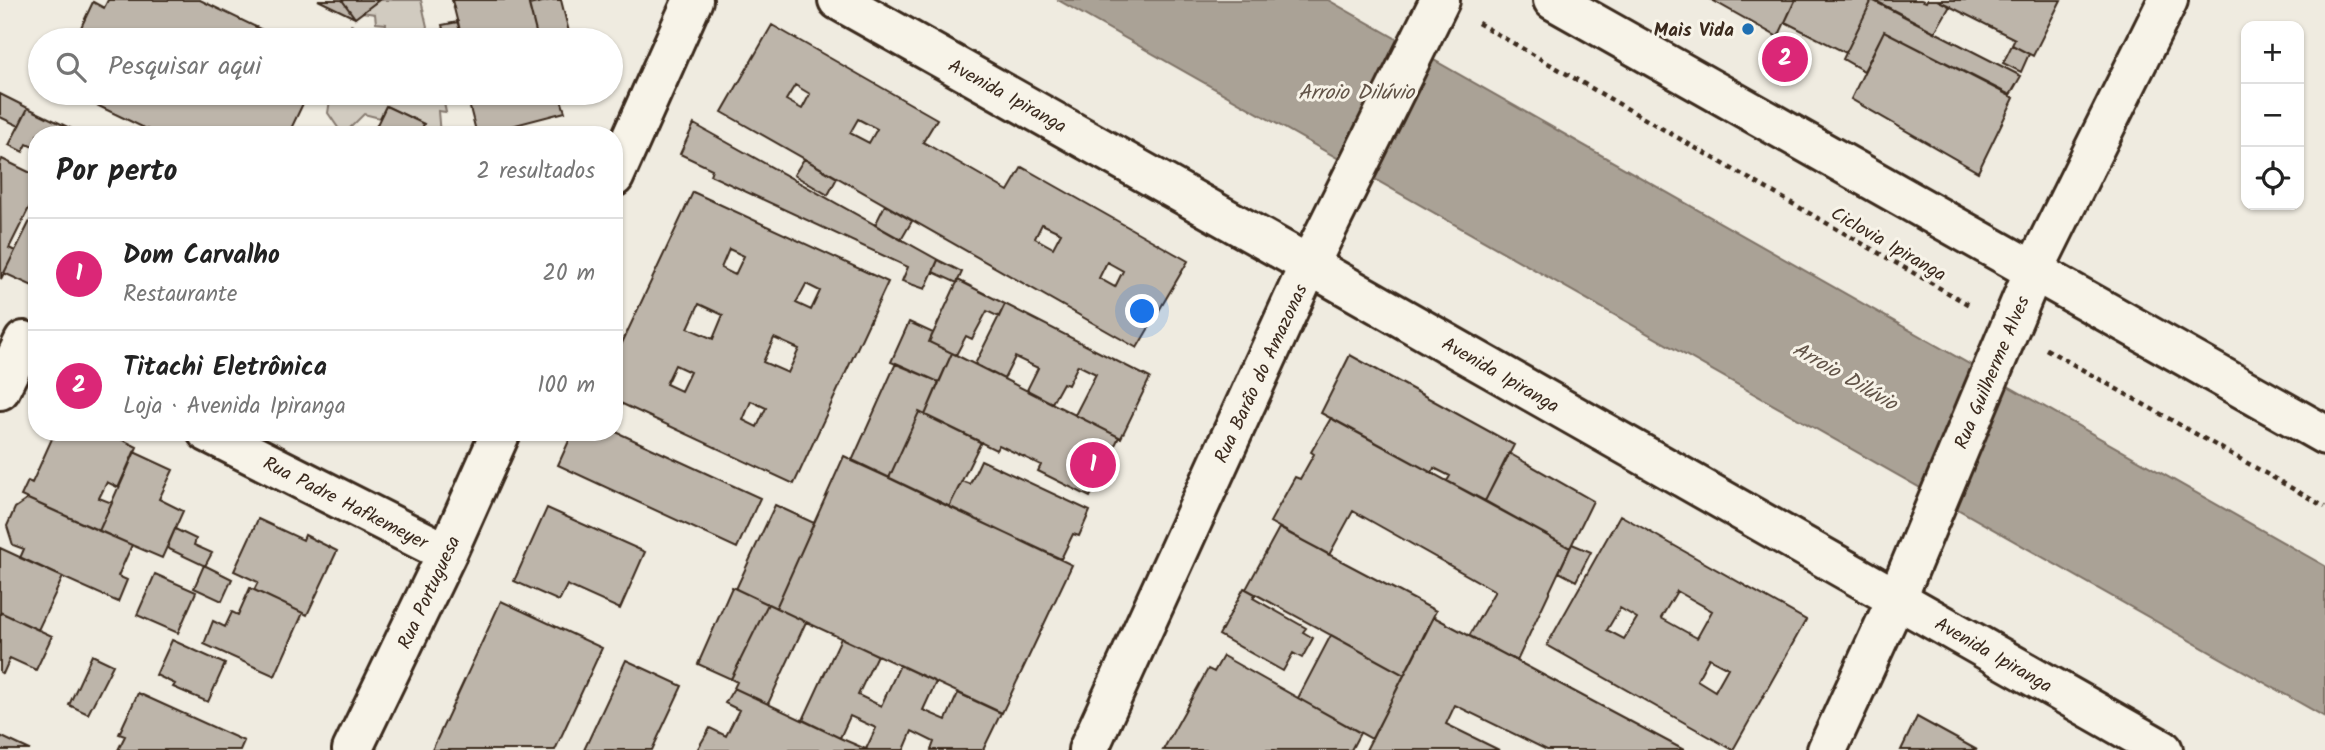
<!DOCTYPE html>
<html lang="pt">
<head>
<meta charset="utf-8">
<style>
	:root { --surface:#fff; --page:#f2f2f2; --text:#222; --muted:#767676; --line:#e0e0e0; --accent:#db2777 }
	body { margin:0; font-family:Kalam,sans-serif; background:var(--page); color:var(--text) }
	.controls { position:absolute; right:21px; top:21px; display:grid; overflow:hidden; border-radius:14px; box-shadow:0 2px 5px #0004 }
	.controls button { width:63px; height:63px; display:grid; place-items:center; padding:0; border:0; border-bottom:2px solid var(--line); background:var(--surface); color:var(--text); font:35px sans-serif }
	.you { position:absolute; left:1143px; top:312px; width:24px; height:24px; margin:-18px; border:5px solid #fff; border-radius:50%; background:#1a73e8; box-shadow:0 0 0 10px #1a73e833 }
	.badge { display:grid; place-items:center; width:46px; height:46px; border-radius:50%; background:var(--accent); color:#fff; font-size:23px; font-weight:700 }
	.pin { position:absolute; translate:-50% -50%; border:4px solid #fff; box-shadow:0 2px 7px #0006 }
	.list { margin:0; padding:0; list-style:none }
	h2 { display:flex; justify-content:space-between; align-items:center; height:91px; margin:0; padding:0 28px; font-size:30px }
	h2 small { font-size:23px; font-weight:400; color:var(--muted) }
	.list li { display:grid; grid-template-columns:46px 1fr auto; gap:21px; align-items:center; box-sizing:border-box; height:112px; padding:0 28px; border-top:2px solid var(--line) }
	.list b { display:block; font-size:26px; white-space:nowrap }
	.list p { margin:0; font-size:23px; white-space:nowrap; color:var(--muted) }
	.list em { font-size:23px; font-style:normal; color:var(--muted) }
	.icon { flex:none; width:38px; height:38px; fill:none; stroke:currentColor; stroke-width:2; stroke-linecap:round; stroke-linejoin:round }
	.map { position:relative; flex:none; width:2325px; height:750px; overflow:hidden }
	.search { position:absolute; background:var(--surface); box-shadow:0 2px 5px #0004; left:28px; top:28px; width:595px; height:77px; display:flex; align-items:center; gap:18px; box-sizing:border-box; padding:0 24px; border-radius:38px; color:var(--muted); font-size:26px }
	.panel { position:absolute; background:var(--surface); box-shadow:0 2px 5px #0004; left:28px; top:126px; width:595px; height:315px; border-radius:28px }
	.map>svg:first-child { display:block }
</style>
</head>
<body>
<div class="map">
<svg width="2325" height="750" viewBox="0 0 2325 750">
	<rect width="100%" height="100%" fill="#efebe0"/>
	<filter id="ink" filterUnits="userSpaceOnUse"><feTurbulence type="fractalNoise" baseFrequency=".0143" numOctaves="2"/><feDisplacementMap in="SourceGraphic" scale="14" xChannelSelector="R" yChannelSelector="G"/><feConvolveMatrix kernelMatrix="1 2 1 2 8 2 1 2 1" color-interpolation-filters="sRGB"/></filter>
	<g filter="url(#ink)">
		<!-- green -->
		<path fill="#d1cbc0" stroke="#867a6f" stroke-width="2" d="M379 0H421L430 40H343L351 25 379 36 385 34 386 24 376 23 375 14 361 12Z
			M331 93H442L446 112 438 111 440 135H419L424 124 386 106 380 118 364 114 343 135 328 113Z"/>
		<!-- water -->
		<path fill="#aaa296" stroke="#7e7266" stroke-width="2" d="M1058 0H1328L2325 566V717Z"/>
		<!-- building -->
		<path fill="#bdb5aa" stroke="#3b2a1e" stroke-width="2" fill-rule="evenodd" d="M108 0H200L283 40H75L93 2 104 8Z
			M318 0H342L355 18Z
			M342 0H379L355 18Z
			M452 0H528L538 40H462Z
			M551 0H561L571 40H538L529 5Z
			M1712 0H1794L1795 1 1778 37Z
			M1872 0 2021 76 2010 95 1884 31 1864 71 1843 59Z
			M1872 0 1846 53 1785 22 1795 0Z
			M1874 0H1921L1926 2 1927 0H1937L1950 6 1935 32Z
			M1937 0H2061L2033 56 2012 45 2015 39Z
			M458 22 462 40H446L442 25Z
			M772 25 937 119 923 142 1008 191 1022 167 1188 261 1137 348 722 112ZM795 85 810 94 802 109 786 100ZM858 119 877 129 869 143 850 133ZM1042 224 1061 233 1053 248 1035 238ZM1107 262 1123 271 1115 287 1099 278Z
			M1884 31 2014 98 1978 172 1851 99Z
			M2012 45 2029 54 2021 72 2003 63Z
			M84 93H308L288 135H159L82 98Z
			M476 93H559L565 112 477 135 467 96Z
			M0 94 28 108 19 126 0 117Z
			M386 106 424 124 419 135H372Z
			M28 108 74 130 71 135H37V149L27 144 23 152 9 145Z
			M694 124 938 260 925 289 902 281 908 267 710 175 712 169 680 154Z
			M2 159 37 176V192L9 248 15 251 1 279 0 164Z
			M804 159 837 178 828 195 794 175Z
			M693 192 888 282 794 484 614 400V360ZM729 249 744 256 735 275 721 268ZM806 284 820 291 811 310 796 303ZM699 304 723 315 713 339 688 328ZM774 338 799 349 788 373 763 362ZM675 365 690 372 681 391 666 384ZM751 401 766 408 757 427 743 420Z
			M885 205 912 221 901 240 875 225Z
			M32 217 37 220V288L4 273Z
			M938 260 962 272 957 283 933 272Z
			M958 280 1005 304 999 317 987 311 972 339 966 336 956 355 929 342Z
			M1005 304 1150 378 1121 438 1075 415 1096 374 1078 365 1068 385 1063 383 1052 403 1027 390 1038 368 1015 357 1004 379 975 364Z
			M909 322 933 333 929 342 952 353 939 382 891 362Z
			M952 353 1119 437 1090 497 1038 471 1041 465 999 445 996 450 925 415Z
			M1350 355 1514 445 1485 501 1447 481 1450 476 1434 468 1432 473 1321 413Z
			M896 363 939 382 925 415 919 412 889 478 852 461Z
			M919 412 981 442 949 507 889 478Z
			M1331 418 1570 548 1517 661 1469 636 1495 591 1353 511 1329 555 1270 522 1295 477 1300 479 1314 454 1311 452Z
			M614 431 760 498 737 548 558 465 573 432Z
			M55 432H107L137 447 119 488 107 482 99 498 112 503 99 531 21 496 28 481 32 483Z
			M134 452 173 470 159 499 183 511 162 558 99 531Z
			M1509 453 1593 501 1570 548 1485 501Z
			M844 456 1072 565 1002 713 776 608Z
			M981 460 1090 511 1079 536 1073 534 1061 559 949 507 962 481 970 484Z
			M28 499 132 545 118 576 127 580 118 602 20 558 24 549 13 545 7 526 15 508Z
			M775 505 814 523 776 608 736 589Z
			M547 508 645 552 620 609 567 585 559 601 514 581Z
			M1620 515 1806 620 1733 750 1547 645ZM1677 591 1712 611 1697 638 1661 618ZM1620 608 1637 618 1624 639 1607 630ZM1709 658 1728 668 1715 691 1697 680Z
			M258 519 303 540 305 535 337 551 307 615 254 590 258 582 234 571Z
			M1279 528 1436 611 1404 675 1246 589Z
			M175 529 196 539 194 545 212 553 205 566 167 548Z
			M1572 544 1591 552 1576 581 1559 572Z
			M0 548 63 577 38 630 0 612Z
			M204 565 232 579 222 601 194 588Z
			M155 574 196 592 178 633 137 615Z
			M732 587 768 604 731 679 698 664Z
			M250 588 303 613 275 676 204 644 213 621 225 627 232 612 238 615Z
			M1244 588 1255 594 1253 598 1306 628 1303 632 1313 638 1302 658 1293 653 1283 671 1219 635Z
			M501 601 602 648 555 750H432Z
			M768 604 806 622 768 704 734 688 737 682 731 679Z
			M0 612 52 636 36 670 10 658 3 674 0 672Z
			M1434 617 1517 661 1684 750H1547L1455 705 1446 724 1499 750H1366Z
			M1331 635 1404 675 1372 739 1298 698Z
			M841 638 877 655 858 695 881 706 900 665 936 682 923 710 946 720 958 693 1001 713 983 750H931L934 742 912 731 904 750H868L866 749 876 728 850 716 840 738 803 720Z
			M172 640 225 664 208 702 173 687 175 684 156 675Z
			M92 655 113 665 88 714 69 705Z
			M1223 656 1360 733 1351 750H1163L1208 669 1214 672Z
			M626 660 682 686 652 750H584Z
			M734 688 840 738 868 750H697L710 728 726 736 739 710 725 703Z
			M138 693 244 741 240 750H118L125 736 119 734Z
			M1917 717 1977 750H1901Z
			M0 736 30 750H0Z"/>
		<g fill="none" stroke-linecap="round" stroke-linejoin="round">
			<!-- minor casing -->
			<g stroke="#3b2a1e" stroke-width="44">
				<path id="minor" d="M614 177 693 0
					M0 390 24 341
					M207 432 447 553
					M352 750 447 553 501 432"/>
			</g>
			<!-- major casing -->
			<g stroke="#3b2a1e" stroke-width="44">
				<path id="major" d="M838 0 1309 265 2163 750
					M1553 0 2325 435
					M1088 750 1309 265 1440 0
					M1827 750 1897 598 2034 270 2168 0"/>
			</g>
			<!-- path -->
			<path stroke="#3b2a1e" stroke-width="4.5" stroke-dasharray="5 5" stroke-linecap="butt" d="M1478 23 1971 306
				M2046 349 2325 507"/>
			<!-- minor -->
			<use href="#minor" stroke="#f7f3e8" stroke-width="38"/>
			<!-- major -->
			<use href="#major" stroke="#f7f3e8" stroke-width="38"/>
		</g>
	</g>
	<!-- markers -->
	<circle fill="#1f6fb2" stroke="#f7f3e8" stroke-width="2.5" cx="1748" cy="29" r="7"/>
	<g text-anchor="middle" stroke-width="6" stroke-linejoin="round" paint-order="stroke">
		<!-- poi labels -->
		<g font-size="19" font-weight="bold" fill="#3b2a1e" stroke="#f7f3e8" text-anchor="end">
			<text x="1734" y="36">Mais Vida</text>
		</g>
		<!-- street labels -->
		<g font-size="19" fill="#3b2a1e" stroke="#f7f3e8">
			<text transform="translate(1008 95) rotate(29)" y="7">Avenida Ipiranga</text>
			<text transform="translate(1889 243) rotate(30)" y="7">Ciclovia Ipiranga</text>
			<text transform="translate(1991 372) rotate(-67)" y="7">Rua Guilherme Alves</text>
			<text transform="translate(1260 373) rotate(-65)" y="7">Rua Barão do Amazonas</text>
			<text transform="translate(1501 374) rotate(30)" y="7">Avenida Ipiranga</text>
			<text transform="translate(346 502) rotate(27)" y="7">Rua Padre Hafkemeyer</text>
			<text transform="translate(428 592) rotate(-65)" y="7">Rua Portuguesa</text>
			<text transform="translate(1994 654) rotate(30)" y="7">Avenida Ipiranga</text>
		</g>
		<!-- water labels -->
		<g font-size="21" font-style="italic" fill="#625448" stroke="#f7f3e8">
			<text x="1356" y="99">Arroio Dilúvio</text>
			<text transform="translate(1845 376) rotate(30)" y="7">Arroio Dilúvio</text>
		</g>
	</g>
</svg>
<div class="controls">
<button>+</button>
<button>−</button>
<button><svg class="icon" aria-label="locate" viewBox="0 0 24 24"><circle cx="12" cy="12" r="6"/><path d="M12 2v4M12 18v4M2 12h4M18 12h4"/></svg></button>
</div>
<div class="you"></div>
<div class="pin badge" style="left:1093px;top:465px">1</div>
<div class="pin badge" style="left:1785px;top:59px">2</div>
<div class="search"><svg class="icon" aria-label="search" viewBox="0 0 24 24"><circle cx="10" cy="10" r="6"/><path d="M15 15l6 6"/></svg>Pesquisar aqui</div>
<section class="panel">
<h2>Por perto<small>2 resultados</small></h2>
<ul class="list">
<li><span class="badge">1</span><div><b>Dom Carvalho</b><p>Restaurante</p></div><em>20 m</em></li>
<li><span class="badge">2</span><div><b>Titachi Eletrônica</b><p>Loja · Avenida Ipiranga</p></div><em>100 m</em></li>
</ul>
</section>
</div>
</body>
</html>
